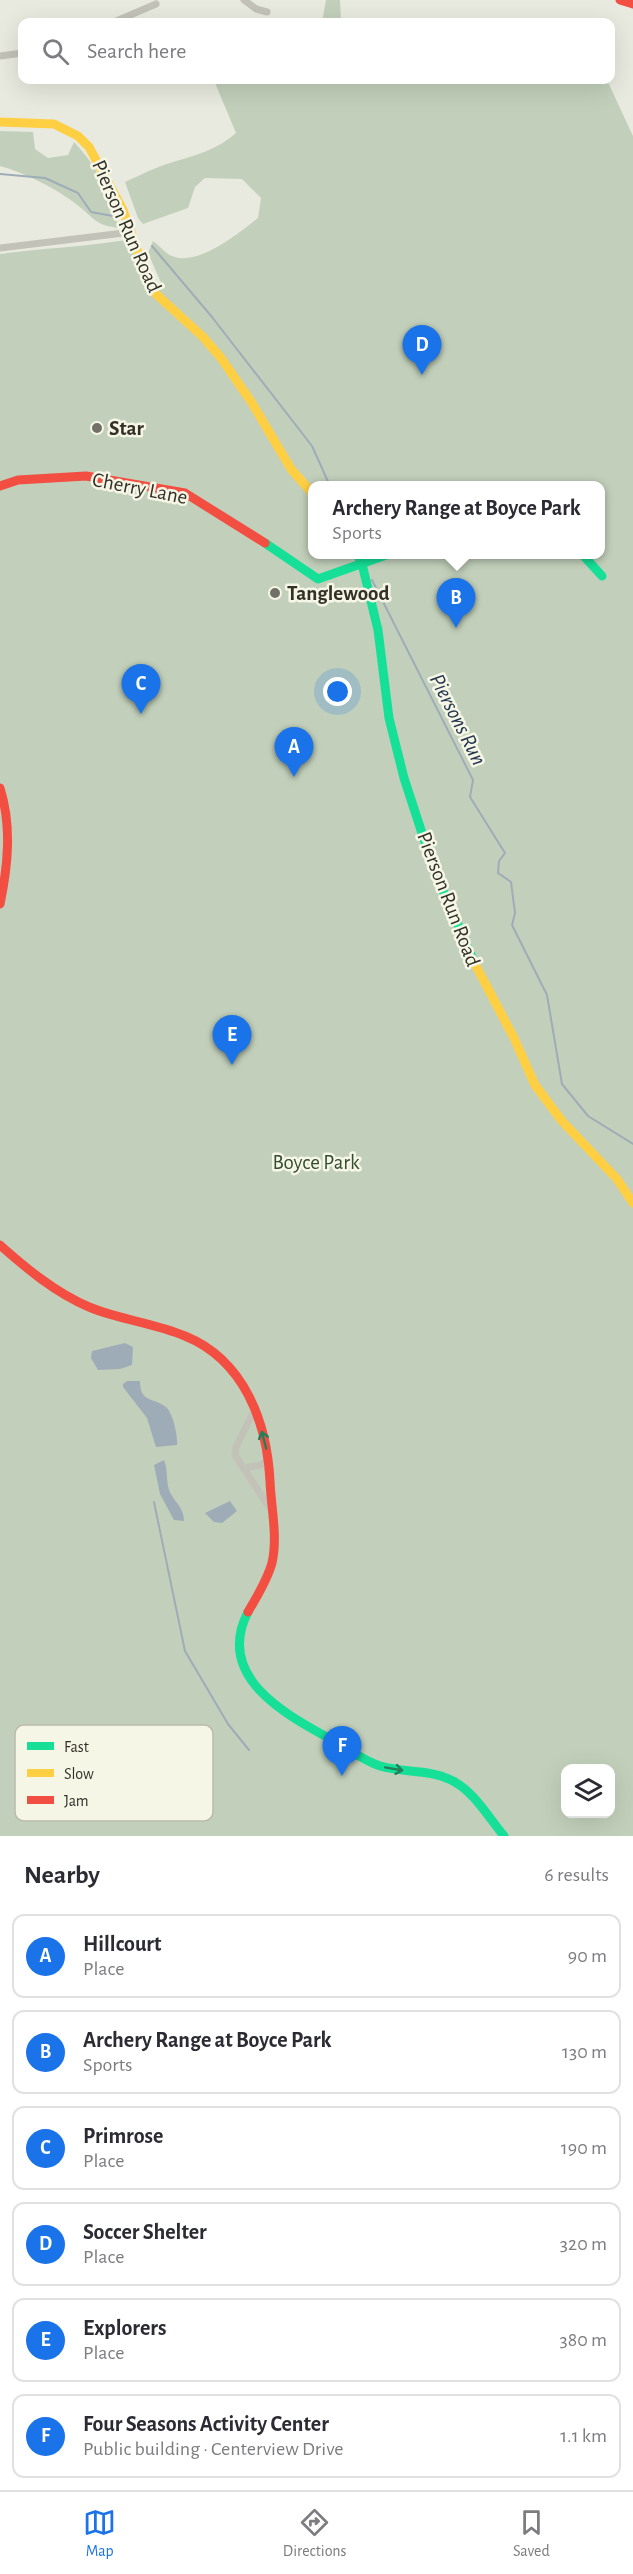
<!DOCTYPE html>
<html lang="en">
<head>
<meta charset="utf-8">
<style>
	:root { --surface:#fff; --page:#f7f7f7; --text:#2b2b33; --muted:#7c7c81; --line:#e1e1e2; --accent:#1a73e8 }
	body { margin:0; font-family:"Alegreya Sans",sans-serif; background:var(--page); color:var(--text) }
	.controls { position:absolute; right:18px; bottom:18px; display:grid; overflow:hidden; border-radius:12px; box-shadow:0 6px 24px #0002 }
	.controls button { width:54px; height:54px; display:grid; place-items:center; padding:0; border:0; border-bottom:2px solid var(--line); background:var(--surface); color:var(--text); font:30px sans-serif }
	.you { position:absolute; left:338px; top:692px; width:21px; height:21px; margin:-15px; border:4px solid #fff; border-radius:50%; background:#1a73e8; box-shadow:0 0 0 9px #1a73e833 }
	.badge { display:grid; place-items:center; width:39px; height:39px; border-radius:50%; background:var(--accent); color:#fff; font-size:20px; font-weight:700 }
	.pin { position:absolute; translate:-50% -50px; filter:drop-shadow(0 2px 3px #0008) }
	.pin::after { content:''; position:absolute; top:32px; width:21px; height:18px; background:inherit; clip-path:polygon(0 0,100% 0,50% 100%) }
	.popup { position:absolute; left:308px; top:481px; width:297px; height:78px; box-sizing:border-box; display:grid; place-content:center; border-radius:12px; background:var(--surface); filter:drop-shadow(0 2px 4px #0005); font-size:20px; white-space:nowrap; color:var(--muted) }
	.popup b { font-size:22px; color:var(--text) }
	.popup::after { content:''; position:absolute; left:50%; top:100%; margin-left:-12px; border:12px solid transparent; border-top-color:var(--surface) }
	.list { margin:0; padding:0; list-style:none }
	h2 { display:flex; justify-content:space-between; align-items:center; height:78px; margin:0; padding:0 24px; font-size:26px }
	h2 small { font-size:20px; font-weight:400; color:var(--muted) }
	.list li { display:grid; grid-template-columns:39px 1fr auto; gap:18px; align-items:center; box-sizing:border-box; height:84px; margin:0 12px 12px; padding:0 12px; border:2px solid var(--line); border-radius:12px }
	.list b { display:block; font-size:22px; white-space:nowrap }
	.list p { margin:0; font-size:20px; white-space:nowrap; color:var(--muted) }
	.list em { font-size:20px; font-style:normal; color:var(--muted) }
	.icon { flex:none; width:33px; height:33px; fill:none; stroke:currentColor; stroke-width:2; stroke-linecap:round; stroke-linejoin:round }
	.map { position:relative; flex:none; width:633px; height:1836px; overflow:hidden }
	.search { position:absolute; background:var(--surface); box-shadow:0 6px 24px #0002; left:18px; right:18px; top:18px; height:66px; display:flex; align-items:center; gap:15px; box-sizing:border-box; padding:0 21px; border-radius:12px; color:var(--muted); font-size:22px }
	.sheet { height:654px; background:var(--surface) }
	nav { display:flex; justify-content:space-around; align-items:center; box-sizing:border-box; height:84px; border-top:2px solid var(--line); background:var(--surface); font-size:16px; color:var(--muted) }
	nav a { display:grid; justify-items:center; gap:3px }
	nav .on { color:var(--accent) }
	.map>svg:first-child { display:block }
</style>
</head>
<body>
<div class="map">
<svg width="633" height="1836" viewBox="0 0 633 1836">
	<rect width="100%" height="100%" fill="#e9eadf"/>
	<!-- green -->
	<path fill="#c2d0bb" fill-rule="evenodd" d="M326 0H340L341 22H322Z
		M218 80H607L633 136V1836H0V254C42 248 84 247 126 240L128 245H131L143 284 153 294 162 285 148 253 153 241C159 245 166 254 172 256 198 267 239 233 258 218L261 198 242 179 205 178 195 187 188 208 143 224 138 218 125 182C140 175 156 167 173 162 196 155 217 150 236 133L215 83ZM312 486H600V554H312ZM566 1768H610V1814H566Z
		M0 131 33 132 35 149 48 158 68 155 74 142C87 156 98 171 105 189 110 202 113 215 120 228 93 225 96 219 76 204 55 188 26 173 0 166Z"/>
	<!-- water -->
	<path fill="#9eacb8" d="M125 1343 133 1347 132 1365 120 1369 98 1370 91 1358 92 1351Z
		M127 1381H140C140 1403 153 1397 166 1407 173 1413 178 1436 177 1445L156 1447 147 1418 123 1387V1384Z
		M164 1460C168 1470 166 1480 169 1490 174 1502 184 1507 184 1521L174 1520 160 1494 154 1465Z
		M230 1501 237 1511 222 1523 214 1522 205 1513Z"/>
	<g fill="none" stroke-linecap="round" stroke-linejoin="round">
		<!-- stream -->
		<path stroke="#9eacb8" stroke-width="2" d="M0 174 45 178 78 193 91 212 118 217
			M152 246 212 317 312 446 330 486
			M372 580 473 780 470 797 505 853 499 861 498 873 511 882 515 913 512 925 547 995 562 1084 588 1116 633 1144
			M154 1502 185 1651 228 1724 249 1750"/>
		<!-- street -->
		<path stroke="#c2c2b9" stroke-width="7" d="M244 0 256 9 267 12
			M114 22 156 4
			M0 56 22 53
			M0 248 132 232
			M254 1411 236 1447 235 1455 271 1510
			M243 1468 261 1465 267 1461"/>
		<!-- fast -->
		<path stroke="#16e098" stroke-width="9" d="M265 543 318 579 389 554
			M357 554 362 564 378 630 389 718 404 778 434 870 475 964
			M582 554 602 576
			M248 1612C214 1678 288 1716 336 1742 350 1750 364 1761 380 1766 403 1773 429 1769 451 1780 474 1791 488 1817 504 1836"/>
		<!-- slow -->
		<path stroke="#ffcf43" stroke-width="9" d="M0 122 54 124 78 136 89 147 123 210 146 275 156 294 203 337 221 358 252 403 291 469 312 493
			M475 964 514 1038 535 1085 562 1121 617 1179 633 1203"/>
		<!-- jam -->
		<path stroke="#f24e42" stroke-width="9" d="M620 0 633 4
			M0 486 18 480 86 476 185 493 265 543
			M0 788C12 826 8 866 0 904
			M0 1245C27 1269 56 1293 89 1307 121 1320 154 1323 185 1336 244 1360 267 1422 270 1481 271 1507 278 1537 272 1563 267 1581 257 1596 248 1612"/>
	</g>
	<!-- one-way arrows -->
	<defs><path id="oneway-shaft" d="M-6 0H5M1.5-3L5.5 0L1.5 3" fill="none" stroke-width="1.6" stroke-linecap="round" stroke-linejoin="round" transform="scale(1.5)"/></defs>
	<g stroke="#257f5a">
		<use href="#oneway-shaft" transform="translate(264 1440) rotate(-105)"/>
		<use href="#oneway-shaft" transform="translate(394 1769) rotate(10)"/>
	</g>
	<!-- markers -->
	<g fill="#727167" stroke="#f6f6e7" stroke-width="2">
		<circle cx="97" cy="428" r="6"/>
		<circle cx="275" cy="593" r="6"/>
	</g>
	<g text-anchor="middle" stroke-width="5" stroke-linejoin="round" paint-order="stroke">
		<!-- street labels -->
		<g font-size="21" fill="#323027" stroke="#f6f6e7">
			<text transform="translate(127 226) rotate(66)" y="7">Pierson Run Road</text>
			<text transform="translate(140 488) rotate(11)" y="7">Cherry Lane</text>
			<text transform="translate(449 899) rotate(69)" y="7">Pierson Run Road</text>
		</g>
		<!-- poi labels -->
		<g font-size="21" font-weight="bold" fill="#323027" stroke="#f6f6e7" text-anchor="start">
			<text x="109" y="435">Star</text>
			<text x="287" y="600">Tanglewood</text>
		</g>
		<!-- park labels -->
		<g font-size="21" fill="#334d2f" stroke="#f6f6e7">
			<text x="316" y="1169">Boyce Park</text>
		</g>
		<!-- water labels -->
		<g font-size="22" font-style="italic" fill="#23364e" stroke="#f6f6e7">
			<text transform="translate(459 719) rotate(63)" y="8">Piersons Run</text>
		</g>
	</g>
	<!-- legend -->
	<rect x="15" y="1725" width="198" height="96" rx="9" fill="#f6f6e7" stroke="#bbbbad" stroke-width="1.5"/>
	<rect x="27" y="1742" width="27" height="8" fill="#16e098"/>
	<rect x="27" y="1769" width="27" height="8" fill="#ffcf43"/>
	<rect x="27" y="1796" width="27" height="8" fill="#f24e42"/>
	<g font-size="16" fill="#323027">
		<text x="64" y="1752">Fast</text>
		<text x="64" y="1779">Slow</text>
		<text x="64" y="1806">Jam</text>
	</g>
</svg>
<div class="controls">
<button><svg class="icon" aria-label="layers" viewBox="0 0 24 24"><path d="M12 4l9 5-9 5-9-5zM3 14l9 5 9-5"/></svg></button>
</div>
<div class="you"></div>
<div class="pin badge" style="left:294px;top:777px">A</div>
<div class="pin badge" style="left:456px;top:628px">B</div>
<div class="popup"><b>Archery Range at Boyce Park</b>Sports</div>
<div class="pin badge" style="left:141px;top:714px">C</div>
<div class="pin badge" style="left:422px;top:375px">D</div>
<div class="pin badge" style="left:232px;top:1065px">E</div>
<div class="pin badge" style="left:342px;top:1776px">F</div>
<div class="search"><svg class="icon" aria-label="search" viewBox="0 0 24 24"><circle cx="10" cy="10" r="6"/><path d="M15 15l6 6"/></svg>Search here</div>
</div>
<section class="sheet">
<h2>Nearby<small>6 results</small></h2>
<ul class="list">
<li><span class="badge">A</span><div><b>Hillcourt</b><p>Place</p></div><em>90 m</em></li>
<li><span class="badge">B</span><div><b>Archery Range at Boyce Park</b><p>Sports</p></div><em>130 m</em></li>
<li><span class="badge">C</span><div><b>Primrose</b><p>Place</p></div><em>190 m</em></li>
<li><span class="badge">D</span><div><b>Soccer Shelter</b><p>Place</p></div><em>320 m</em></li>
<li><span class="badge">E</span><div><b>Explorers</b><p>Place</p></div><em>380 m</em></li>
<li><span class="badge">F</span><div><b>Four Seasons Activity Center</b><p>Public building · Centerview Drive</p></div><em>1.1 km</em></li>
</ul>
</section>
<nav>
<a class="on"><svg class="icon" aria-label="map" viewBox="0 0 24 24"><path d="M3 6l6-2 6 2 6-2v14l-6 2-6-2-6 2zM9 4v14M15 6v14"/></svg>Map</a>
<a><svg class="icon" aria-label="directions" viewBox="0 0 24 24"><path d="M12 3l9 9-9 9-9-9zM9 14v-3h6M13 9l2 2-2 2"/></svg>Directions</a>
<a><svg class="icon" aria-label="saved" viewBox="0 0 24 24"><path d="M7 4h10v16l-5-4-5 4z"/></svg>Saved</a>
</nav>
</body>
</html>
